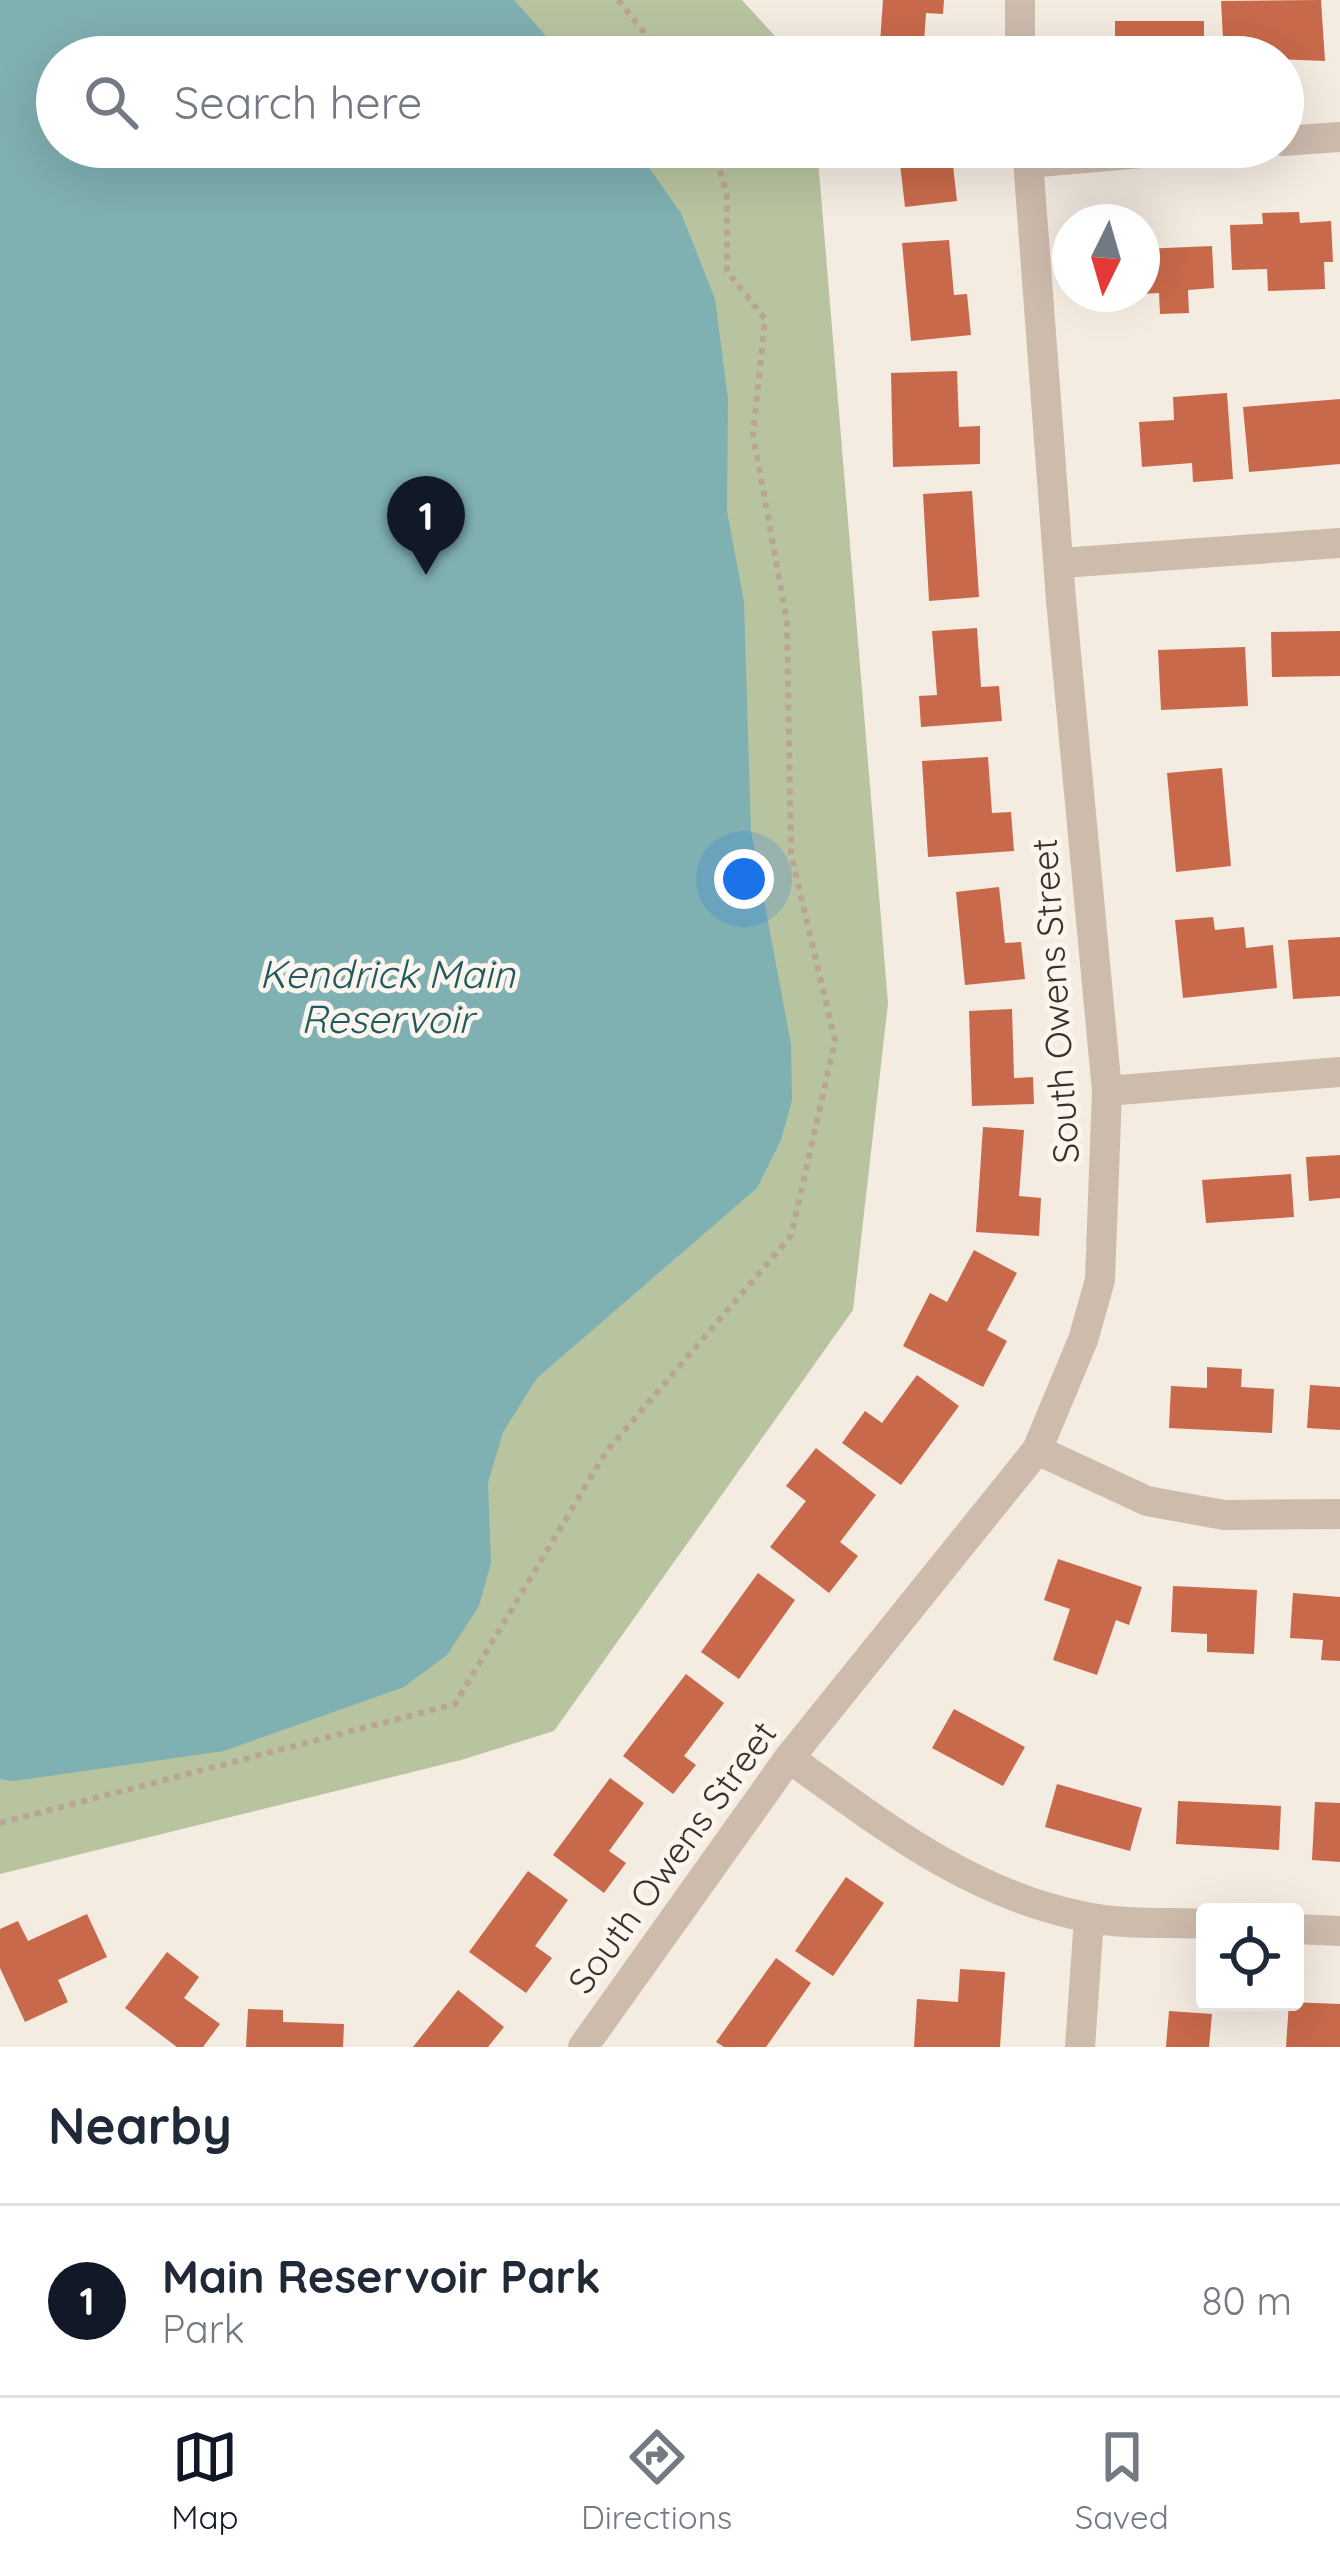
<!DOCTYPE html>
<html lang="en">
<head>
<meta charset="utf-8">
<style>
	:root { --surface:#fff; --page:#f2f2f3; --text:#1f2937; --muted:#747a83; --line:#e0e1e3; --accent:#111827 }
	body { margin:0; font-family:Quicksand,sans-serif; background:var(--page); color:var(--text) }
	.controls { position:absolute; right:36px; bottom:36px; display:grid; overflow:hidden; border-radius:12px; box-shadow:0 12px 48px #0002 }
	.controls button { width:108px; height:108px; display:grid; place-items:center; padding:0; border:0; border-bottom:3px solid var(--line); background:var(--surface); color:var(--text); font:60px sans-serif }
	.compass { position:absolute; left:1052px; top:204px; width:108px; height:108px; border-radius:50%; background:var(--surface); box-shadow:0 12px 48px #0002; rotate:185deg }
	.you { position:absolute; left:744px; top:879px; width:42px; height:42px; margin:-30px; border:9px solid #fff; border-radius:50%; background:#1a73e8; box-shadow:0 0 0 18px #1a73e833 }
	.badge { display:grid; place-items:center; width:78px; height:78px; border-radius:50%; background:var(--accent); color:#fff; font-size:39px; font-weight:700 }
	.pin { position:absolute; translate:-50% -99px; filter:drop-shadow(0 3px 6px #0008) }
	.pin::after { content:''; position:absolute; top:63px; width:42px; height:36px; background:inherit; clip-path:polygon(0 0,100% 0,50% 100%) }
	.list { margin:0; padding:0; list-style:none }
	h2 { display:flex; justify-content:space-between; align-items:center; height:156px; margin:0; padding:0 48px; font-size:51px }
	h2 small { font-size:39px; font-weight:400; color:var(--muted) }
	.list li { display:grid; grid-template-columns:78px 1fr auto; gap:36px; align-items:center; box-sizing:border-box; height:192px; padding:0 48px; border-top:3px solid var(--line) }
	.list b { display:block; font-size:45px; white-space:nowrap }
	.list p { margin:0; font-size:39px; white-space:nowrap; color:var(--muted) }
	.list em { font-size:39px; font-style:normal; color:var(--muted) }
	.icon { flex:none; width:66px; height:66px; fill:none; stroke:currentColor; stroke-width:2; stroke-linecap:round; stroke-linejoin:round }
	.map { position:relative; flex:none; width:1340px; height:2047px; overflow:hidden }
	.search { position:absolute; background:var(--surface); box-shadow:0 12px 48px #0002; left:36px; right:36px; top:36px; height:132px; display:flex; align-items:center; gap:30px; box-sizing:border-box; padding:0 42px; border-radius:66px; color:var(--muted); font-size:45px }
	.sheet { height:348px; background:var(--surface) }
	nav { display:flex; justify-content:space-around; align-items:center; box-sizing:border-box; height:168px; border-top:3px solid var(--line); background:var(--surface); font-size:33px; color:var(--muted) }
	nav a { display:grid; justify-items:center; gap:6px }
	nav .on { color:var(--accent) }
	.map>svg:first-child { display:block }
</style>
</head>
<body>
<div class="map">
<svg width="1340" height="2047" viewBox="0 0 1340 2047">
	<rect width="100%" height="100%" fill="#f4ebe1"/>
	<!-- green -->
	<path fill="#b8c4a0" d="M0 0H742L794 57H57V147H817L888 1003 853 1310 554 1731 461 1760 0 1874Z"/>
	<!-- water -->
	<path fill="#7fb0b2" d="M0 0H514L565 57H57V147H634L681 213 715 299 728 399 727 511 744 602 751 831 791 1044 792 1100 781 1140 757 1188 537 1378 503 1432 488 1483 491 1563 479 1606 447 1655 404 1687 224 1751 14 1781 0 1779Z"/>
	<!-- building -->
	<path fill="#c8694b" d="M883 0H944L943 14 926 13 923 57H879Z
		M1321 0 1325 61 1224 57 1221 1Z
		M1115 21H1204V57H1115Z
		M898 147H951L957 201 905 207Z
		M1299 212 1300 223 1331 221 1333 262H1324L1325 289 1268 291 1267 269 1232 270 1230 225 1263 224 1262 213Z
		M949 240 954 295 967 294 971 335 911 341 902 243Z
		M1212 246 1214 288 1188 290 1189 313 1160 314 1159 293 1142 294V249Z
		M957 371 959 427 980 426V464L893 467 891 373Z
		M1227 393 1233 479 1193 482 1192 463 1142 467 1139 422 1174 420 1173 397Z
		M1340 399V464L1249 472 1243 407Z
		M972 491 979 597 929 601 923 494Z
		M977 628 981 687 999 686 1002 721 921 727 919 696 937 695 932 631Z
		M1340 631V676L1272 677 1271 632Z
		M1245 647 1248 706 1161 710 1158 650Z
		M988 757 992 813 1011 812 1014 851 928 857 922 761Z
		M1222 768 1231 866 1176 872 1167 773Z
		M999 887 1005 943 1021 942 1025 979 965 985 956 892Z
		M1213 917 1215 930 1244 927 1246 948 1273 945 1277 988 1183 998 1175 920Z
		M1340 937V996L1293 999 1288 940Z
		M1012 1009 1014 1078 1033 1077 1034 1104 972 1106 969 1011Z
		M983 1127 1024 1130 1019 1196 1041 1198 1039 1236 976 1232Z
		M1340 1155V1198L1309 1201 1306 1157Z
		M1291 1174 1294 1217 1206 1223 1202 1180Z
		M974 1250 1017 1273 987 1330 1007 1341 983 1387 903 1346 930 1293 947 1302Z
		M1207 1367 1242 1369 1241 1387 1274 1389 1272 1433 1169 1428 1171 1386 1207 1388Z
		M917 1375 959 1406 901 1485 842 1443 865 1411 882 1423Z
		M1310 1385 1340 1387V1430L1307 1428Z
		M816 1448 876 1495 840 1542 858 1556 829 1593 770 1547 806 1501 786 1486Z
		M1058 1559 1142 1587 1129 1625 1116 1620 1097 1675 1053 1660 1070 1609 1044 1600Z
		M758 1573 795 1600 739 1679 701 1652Z
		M1173 1586 1257 1590 1254 1654 1207 1652V1634L1171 1632Z
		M1293 1593 1340 1597V1661L1321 1660 1323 1640 1290 1638Z
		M686 1674 724 1703 684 1756 696 1765 673 1794 623 1756Z
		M954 1709 1025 1747 1003 1786 932 1748Z
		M610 1778 644 1803 609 1851 626 1863 604 1893 553 1855Z
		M1057 1784 1142 1808 1130 1851 1045 1827Z
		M1178 1801 1281 1806 1279 1850 1176 1844Z
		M1315 1802 1340 1803V1862L1312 1860Z
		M528 1871 568 1900 535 1946 552 1958 526 1993 469 1952Z
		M846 1877 884 1903 833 1976 795 1951Z
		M87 1914 107 1957 58 1980 68 2002 25 2022 0 1968V1929L18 1921 28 1941Z
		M167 1952 199 1977 184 1998 220 2024 203 2047H177L125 2008Z
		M776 1958 811 1983 766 2047H724L716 2042Z
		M960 1969 1005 1972 1000 2047H914L917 1999 958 2002Z
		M458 1990 504 2027 488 2047H413Z
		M1289 2002 1340 2004V2047H1286Z
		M248 2009 283 2010V2022L344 2024 343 2047H246Z
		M1169 2011 1212 2014 1209 2047H1166Z"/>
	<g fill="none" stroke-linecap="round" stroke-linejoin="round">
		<!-- path -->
		<path stroke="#b9a596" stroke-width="6" stroke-dasharray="6 6" stroke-linecap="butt" d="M618 0 664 57
			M0 1823 455 1704 606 1452 791 1236 835 1041 791 854 787 622 753 434 765 319 727 271V195L713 147"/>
		<!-- minor -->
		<path stroke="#cdbbac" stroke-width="30" d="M1020 0V57
			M1283 141 1340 137
			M1029 163 1208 147
			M1061 563 1340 543
			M1107 1091 1340 1072
			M1037 1450 1147 1501 1224 1515 1340 1514
			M789 1758C883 1825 969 1894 1086 1917 1124 1925 1166 1922 1205 1924
			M1295 1929 1340 1931
			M583 2047 789 1758 1037 1450 1083 1340 1100 1280 1107 1091 1061 600 1027 147
			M1080 2047 1089 1918"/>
	</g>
	<g text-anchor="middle" stroke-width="10" stroke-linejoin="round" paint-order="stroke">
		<!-- street labels -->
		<g font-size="36" fill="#3b302b" stroke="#fbf5ee">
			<text transform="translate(1055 1001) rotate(-94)" y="13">South Owens Street</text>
			<text transform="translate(672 1857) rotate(-54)" y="13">South Owens Street</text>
		</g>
		<!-- water labels -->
		<g font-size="39" font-style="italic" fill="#1f5a5e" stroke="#fbf5ee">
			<text x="387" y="988">Kendrick Main<tspan x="387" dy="45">Reservoir</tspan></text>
		</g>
	</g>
</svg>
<div class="controls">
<button><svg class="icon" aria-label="locate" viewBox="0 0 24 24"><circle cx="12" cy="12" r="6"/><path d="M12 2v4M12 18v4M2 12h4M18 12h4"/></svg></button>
</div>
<svg class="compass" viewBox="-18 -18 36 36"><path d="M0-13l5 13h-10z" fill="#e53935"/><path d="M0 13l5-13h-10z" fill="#747a83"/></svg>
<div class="you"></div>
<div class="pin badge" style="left:426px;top:575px">1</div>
<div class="search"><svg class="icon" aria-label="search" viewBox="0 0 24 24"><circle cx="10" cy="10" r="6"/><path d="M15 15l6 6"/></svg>Search here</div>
</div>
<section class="sheet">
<h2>Nearby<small></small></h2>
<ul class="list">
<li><span class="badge">1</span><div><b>Main Reservoir Park</b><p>Park</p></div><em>80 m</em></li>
</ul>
</section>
<nav>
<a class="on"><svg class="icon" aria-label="map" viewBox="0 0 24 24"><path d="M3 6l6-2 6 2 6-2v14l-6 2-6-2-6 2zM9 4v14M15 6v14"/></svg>Map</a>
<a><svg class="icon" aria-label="directions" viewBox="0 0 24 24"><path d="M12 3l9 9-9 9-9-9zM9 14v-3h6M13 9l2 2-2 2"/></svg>Directions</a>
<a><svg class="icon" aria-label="saved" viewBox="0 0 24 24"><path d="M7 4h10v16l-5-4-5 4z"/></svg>Saved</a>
</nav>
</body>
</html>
